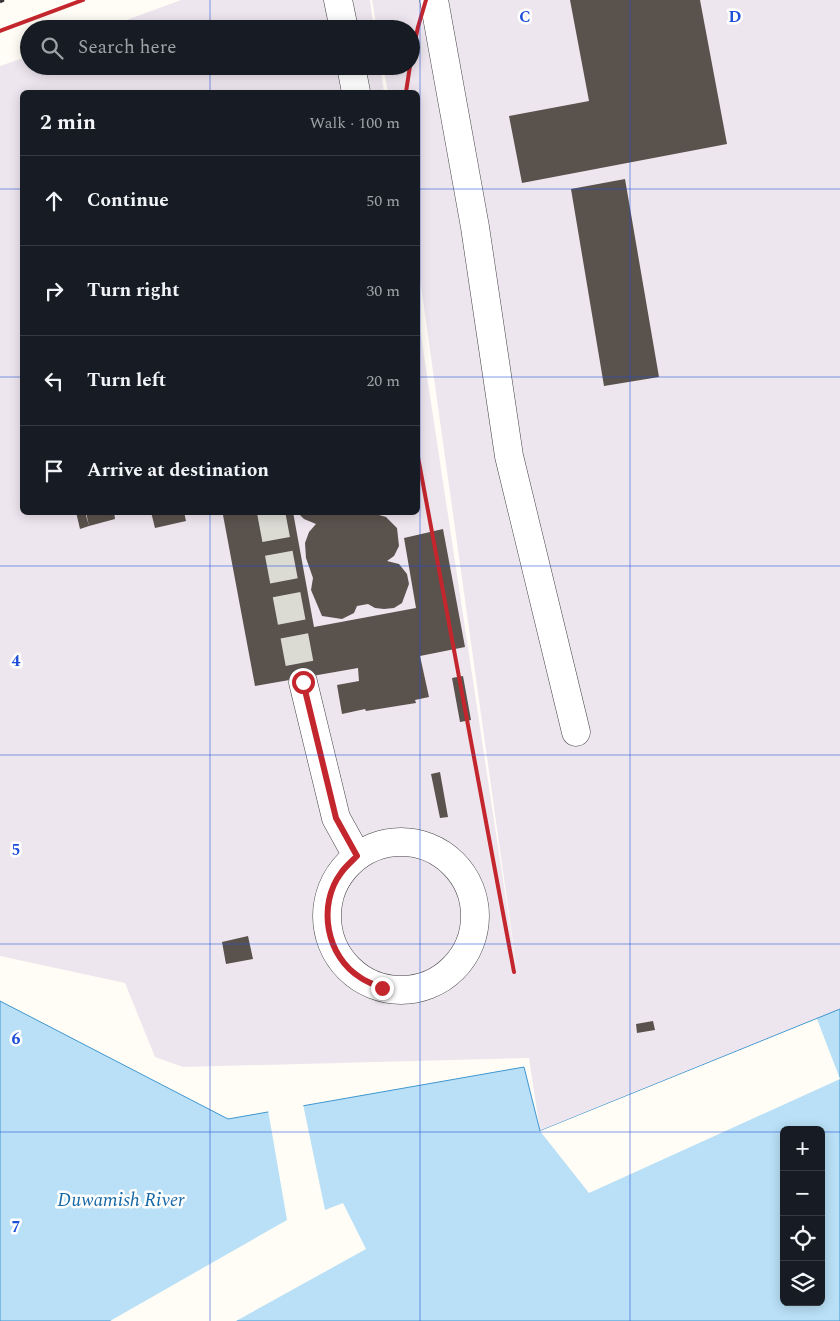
<!DOCTYPE html>
<html lang="en">
<head>
<meta charset="utf-8">
<style>
	:root { --surface:#171b24; --page:#242831; --text:#f1f3f6; --muted:#9ea1a6; --line:#363941 }
	body { margin:0; font-family:Spectral,serif; background:var(--page); color:var(--text) }
	.controls { position:absolute; right:15px; bottom:15px; display:grid; overflow:hidden; border-radius:8px; box-shadow:0 2px 12px #0003 }
	.controls button { width:45px; height:45px; display:grid; place-items:center; padding:0; border:0; border-bottom:1px solid var(--line); background:var(--surface); color:var(--text); font:25px sans-serif }
	.stop { position:absolute; width:15px; height:15px; margin:-11px; border:4px solid #c4262e; border-radius:50%; background:#fff }
	.stop.end { background:#c4262e; border-color:#fff; box-shadow:0 1px 5px #0008 }
	.list { margin:0; padding:0; list-style:none }
	h2 { display:flex; justify-content:space-between; align-items:center; height:65px; margin:0; padding:0 20px; font-size:21px }
	h2 small { font-size:16px; font-weight:400; color:var(--muted) }
	.list li { display:grid; grid-template-columns:32px 1fr auto; gap:15px; align-items:center; box-sizing:border-box; height:90px; padding:0 20px; border-top:1px solid var(--line) }
	.list b { display:block; font-size:19px; white-space:nowrap }
	.list em { font-size:16px; font-style:normal; color:var(--muted) }
	.icon { flex:none; width:28px; height:28px; fill:none; stroke:currentColor; stroke-width:2; stroke-linecap:round; stroke-linejoin:round }
	.map { position:relative; flex:none; width:840px; height:1321px; overflow:hidden }
	.search { position:absolute; background:var(--surface); box-shadow:0 2px 12px #0003; left:20px; top:20px; width:400px; height:55px; display:flex; align-items:center; gap:12px; box-sizing:border-box; padding:0 18px; border-radius:28px; color:var(--muted); font-size:19px }
	.panel { position:absolute; background:var(--surface); box-shadow:0 2px 12px #0003; left:20px; top:90px; width:400px; height:425px; border-radius:8px }
	.map>svg:first-child { display:block }
</style>
</head>
<body>
<div class="map">
<svg width="840" height="1321" viewBox="0 0 840 1321">
	<rect width="100%" height="100%" fill="#fffdf5"/>
	<!-- industrial -->
	<path fill="#eee6ef" d="M181 0H370L374 29H102Z
		M372 0H840V1009L540 1131 529 1058 183 1067 155 1057 125 983 0 956V66L29 56V66H380L384 92H22V512H418V316L519 986 418 264V92H388L383 66H411V29H377Z"/>
	<!-- water -->
	<path fill="#b9e0f7" stroke="#3f96cf" fill-rule="evenodd" d="M0 1001 228 1119 524 1067 540 1131 840 1009V1321H0ZM784 1130H821V1302H784Z"/>
	<!-- pier -->
	<path fill="#fffdf5" d="M817 1019 840 1079 589 1193 540 1131Z
		M303 1104 325 1210 343 1203 366 1249 236 1321H110L287 1220 268 1110Z"/>
	<!-- building -->
	<path fill="#5a524d" d="M570 0H700L727 144 522 183 509 116 589 101Z
		M625 179 659 377 604 386 571 189Z
		M76 512H85L89 526 80 529Z
		M86 512H114L115 519 89 526Z
		M151 512H184L186 521 155 528Z
		M236 512H293L314 627 416 608 404 538 443 529 465 647 420 656 429 697 415 700 416 703 366 711 365 709 342 714 337 685 359 681 358 668 255 686 223 515Z
		M297 512H380L379 515 386 517 397 528 399 546 394 556 387 561 399 564 407 574 409 584 402 603 394 608 384 609 375 608 368 604 357 606 354 613 342 619 322 616 311 590 313 578 306 558 305 543 309 532 316 524 304 519Z
		M463 676 471 720 460 722 452 678Z
		M440 772 448 817 440 818 431 774Z
		M248 936 253 959 226 964 222 942Z
		M653 1021 655 1030 637 1033 636 1024Z"/>
	<g fill="none" stroke-linecap="round" stroke-linejoin="round">
		<!-- minor-tunnel -->
		<path stroke="#dbdad3" stroke-width="28" stroke-dasharray="28 14" stroke-linecap="butt" d="M271 512 303 682"/>
		<!-- minor casing -->
		<g stroke="#444" stroke-width="29">
			<path id="minor" d="M338 0 344 29
				M434 0 475 227 509 456 576 732
				M351 66 356 92
				M303 682 336 818 357 856
				M327 916a74 74 0 1 1 148 0a74 74 0 1 1-148 0Z"/>
		</g>
		<!-- path -->
		<path stroke="#333" stroke-width="3" stroke-dasharray="5 2.5" stroke-linecap="butt" d="M0 2 4 0"/>
		<!-- minor -->
		<use href="#minor" stroke="#fff" stroke-width="28"/>
		<!-- rail -->
		<path stroke="#c4262e" stroke-width="4" d="M0 31 83 0
			M411 60 418 27 426 0
			M406 92 410 66
			M418 457 514 972"/>
	</g>
	<g fill="none" stroke-linecap="round" stroke-linejoin="round">
		<!-- route -->
		<path stroke="#c4262e" stroke-width="6" d="M303 682 336 818 357 856C352 861 345 867 341 873 317 905 326 957 361 978 367 982 375 985 382 988"/>
	</g>
	<!-- grid -->
	<path fill="none" stroke="#1d4ed8" stroke-width="1" stroke-opacity="0.55" d="M210 0V29M420 0V1321M630 0V1321M210 66V92M0 189H22M418 189H840M0 377H22M418 377H840M210 512V1321M0 566H840M0 755H840M0 944H840M0 1132H784M821 1132H840"/>
	<g text-anchor="middle" stroke-width="5" stroke-linejoin="round" paint-order="stroke">
		<!-- water labels -->
		<g font-size="19" font-style="italic" fill="#1768a6" stroke="#fff">
			<text x="121" y="1206">Duwamish River</text>
		</g>
	</g>
	<g font-size="16" text-anchor="middle" font-weight="bold" fill="#1d4ed8" stroke="#fff" stroke-width="5" stroke-linejoin="round" paint-order="stroke">
		<text x="525" y="22">C</text>
		<text x="735" y="22">D</text>
		<text x="16" y="666">4</text>
		<text x="16" y="855">5</text>
		<text x="16" y="1044">6</text>
		<text x="16" y="1232">7</text>
	</g>
</svg>
<div class="controls">
<button>+</button>
<button>−</button>
<button><svg class="icon" aria-label="locate" viewBox="0 0 24 24"><circle cx="12" cy="12" r="6"/><path d="M12 2v4M12 18v4M2 12h4M18 12h4"/></svg></button>
<button><svg class="icon" aria-label="layers" viewBox="0 0 24 24"><path d="M12 4l9 5-9 5-9-5zM3 14l9 5 9-5"/></svg></button>
</div>
<div class="stop" style="left:303px;top:682px"></div>
<div class="stop end" style="left:382px;top:988px"></div>
<div class="search"><svg class="icon" aria-label="search" viewBox="0 0 24 24"><circle cx="10" cy="10" r="6"/><path d="M15 15l6 6"/></svg>Search here</div>
<section class="panel">
<h2>2 min<small>Walk · 100 m</small></h2>
<ul class="list">
<li><svg class="icon" aria-label="ahead" viewBox="0 0 24 24"><path d="M12 20V5M6 11l6-6 6 6"/></svg><div><b>Continue</b></div><em>50 m</em></li>
<li><svg class="icon" aria-label="right" viewBox="0 0 24 24"><path d="M7 20v-9h11M14 6l5 5-5 5"/></svg><div><b>Turn right</b></div><em>30 m</em></li>
<li><svg class="icon" aria-label="left" viewBox="0 0 24 24"><path d="M17 20v-9H6M10 6l-5 5 5 5"/></svg><div><b>Turn left</b></div><em>20 m</em></li>
<li><svg class="icon" aria-label="arrive" viewBox="0 0 24 24"><path d="M6 21V4h12l-3 4 3 4H6"/></svg><div><b>Arrive at destination</b></div></li>
</ul>
</section>
</div>
</body>
</html>
